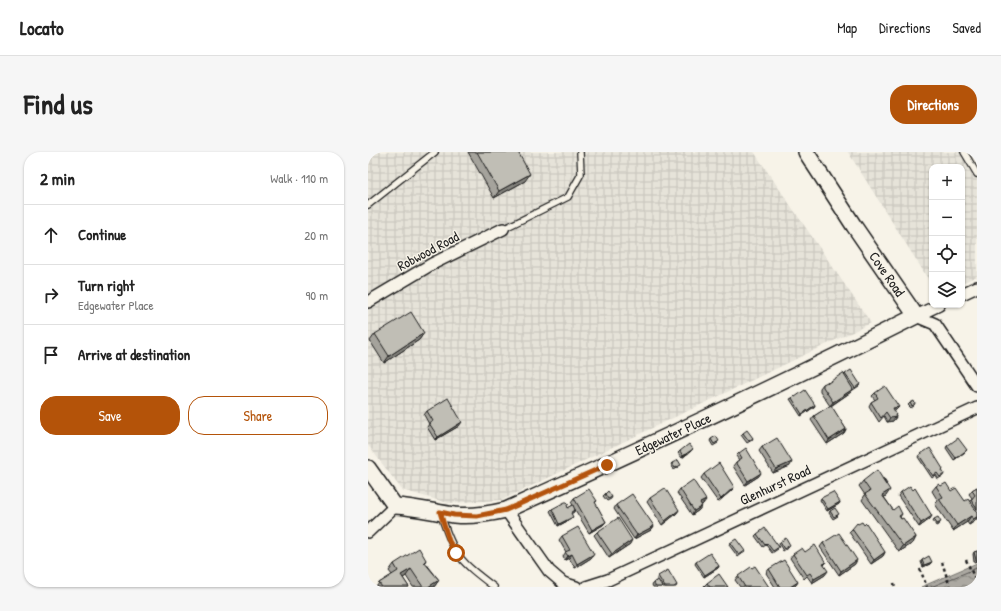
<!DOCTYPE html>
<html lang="en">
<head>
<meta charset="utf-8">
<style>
	:root { --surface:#fff; --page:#f6f6f6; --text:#222; --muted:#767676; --line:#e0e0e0; --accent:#b45309 }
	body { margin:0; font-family:"Patrick Hand",sans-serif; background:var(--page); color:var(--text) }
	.controls { position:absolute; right:12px; top:12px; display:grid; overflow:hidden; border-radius:8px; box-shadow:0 1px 3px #0004 }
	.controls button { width:36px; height:36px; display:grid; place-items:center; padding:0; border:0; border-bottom:1px solid var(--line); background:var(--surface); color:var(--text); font:20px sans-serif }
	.stop { position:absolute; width:12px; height:12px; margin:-9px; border:3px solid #b45309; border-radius:50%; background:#fff }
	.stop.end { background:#b45309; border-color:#fff; box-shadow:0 1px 4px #0008 }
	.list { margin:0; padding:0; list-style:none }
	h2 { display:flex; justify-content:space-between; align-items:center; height:52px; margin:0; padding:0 16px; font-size:17px }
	h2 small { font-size:13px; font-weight:400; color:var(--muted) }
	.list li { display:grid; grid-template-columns:26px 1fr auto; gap:12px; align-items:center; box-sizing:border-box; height:60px; padding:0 16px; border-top:1px solid var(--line) }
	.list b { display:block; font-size:15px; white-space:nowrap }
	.list p { margin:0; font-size:13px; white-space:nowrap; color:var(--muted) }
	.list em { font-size:13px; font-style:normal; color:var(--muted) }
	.actions { display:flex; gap:8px; padding:12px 16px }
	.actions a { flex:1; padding:9px 0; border:1px solid var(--accent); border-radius:16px; text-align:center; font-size:14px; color:var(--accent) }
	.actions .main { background:var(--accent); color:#fff }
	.icon { flex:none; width:22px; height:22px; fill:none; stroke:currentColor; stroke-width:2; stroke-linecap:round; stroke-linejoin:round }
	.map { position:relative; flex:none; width:609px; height:435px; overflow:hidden; border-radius:16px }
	header { display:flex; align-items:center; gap:24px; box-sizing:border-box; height:56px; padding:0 20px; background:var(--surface); border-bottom:1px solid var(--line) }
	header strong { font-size:19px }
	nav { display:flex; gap:22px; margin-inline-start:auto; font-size:14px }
	.intro { display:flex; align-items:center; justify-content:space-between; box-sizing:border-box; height:96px; padding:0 24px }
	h1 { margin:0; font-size:28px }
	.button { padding:10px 18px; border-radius:16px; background:var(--accent); color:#fff; font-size:14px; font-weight:700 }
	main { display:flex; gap:24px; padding:0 24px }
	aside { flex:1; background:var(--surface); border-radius:16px; box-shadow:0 1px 3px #0004 }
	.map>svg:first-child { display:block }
</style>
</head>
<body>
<header>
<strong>Locato</strong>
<nav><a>Map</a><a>Directions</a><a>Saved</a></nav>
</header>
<div class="intro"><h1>Find us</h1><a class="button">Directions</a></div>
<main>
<aside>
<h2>2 min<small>Walk · 110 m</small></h2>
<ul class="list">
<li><svg class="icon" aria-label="ahead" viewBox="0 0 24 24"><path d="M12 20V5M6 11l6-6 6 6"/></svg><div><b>Continue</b></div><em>20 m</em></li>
<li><svg class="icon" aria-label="right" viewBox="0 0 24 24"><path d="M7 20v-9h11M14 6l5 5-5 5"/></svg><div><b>Turn right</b><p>Edgewater Place</p></div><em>90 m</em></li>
<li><svg class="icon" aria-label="arrive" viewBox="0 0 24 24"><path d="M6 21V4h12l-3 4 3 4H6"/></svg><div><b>Arrive at destination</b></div></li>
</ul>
<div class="actions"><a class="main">Save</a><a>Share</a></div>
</aside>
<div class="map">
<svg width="609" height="435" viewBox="0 0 609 435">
	<defs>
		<pattern id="industrial-grid" width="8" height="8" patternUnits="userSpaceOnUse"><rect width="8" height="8" fill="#e6e3d9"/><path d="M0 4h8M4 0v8" fill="none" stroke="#c5c2ba"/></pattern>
		<pattern id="water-waves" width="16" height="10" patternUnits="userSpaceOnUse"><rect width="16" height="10" fill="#aca9a2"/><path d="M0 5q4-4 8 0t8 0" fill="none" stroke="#8b8983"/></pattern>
	</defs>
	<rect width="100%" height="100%" fill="#f7f3e8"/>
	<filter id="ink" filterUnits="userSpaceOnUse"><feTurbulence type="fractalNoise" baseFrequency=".025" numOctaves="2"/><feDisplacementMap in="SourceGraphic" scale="8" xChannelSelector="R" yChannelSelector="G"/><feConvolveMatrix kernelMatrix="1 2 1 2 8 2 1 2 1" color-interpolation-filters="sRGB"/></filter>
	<g filter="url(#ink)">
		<!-- industrial -->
		<path fill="url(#industrial-grid)" d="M0 0H386L503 171 134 348 80 351 34 338 0 293Z
			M480 0H609V124L594 131V15H564V133Z"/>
		<!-- water -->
		<path fill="url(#water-waves)" stroke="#72716c" d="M609 411V435H553Z"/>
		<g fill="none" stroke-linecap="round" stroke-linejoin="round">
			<!-- shore -->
			<path stroke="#565452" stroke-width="1" d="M563 435 609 416"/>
			<!-- lane casing -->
			<g stroke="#1c1c1c" stroke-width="8">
				<path id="lane" d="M596 0 609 22
					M0 53 67 0
					M135 77 200 45 213 22 212 0
					M73 363C86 404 92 409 126 435"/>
			</g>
			<!-- street casing -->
			<g stroke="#1c1c1c" stroke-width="14">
				<path id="street" d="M594 142 609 135
					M0 150 64 112 135 77
					M548 164 567 172 609 234
					M548 164 571 153
					M138 358 181 419 195 431 208 435
					M0 380 27 354
					M218 435 240 428 609 256"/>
			</g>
			<!-- secondary casing -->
			<g stroke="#1c1c1c" stroke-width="18">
				<path id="secondary" d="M0 316 27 354C47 355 66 360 86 363 104 365 121 362 138 358 276 296 413 232 548 164L486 74 438 0"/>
			</g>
			<!-- path -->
			<path stroke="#1c1c1c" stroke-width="2.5" stroke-dasharray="3 3" stroke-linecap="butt" d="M598 408 609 431
				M574 410 582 435
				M552 417 559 435
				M526 431 527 435"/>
			<!-- lane -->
			<use href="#lane" stroke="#f7f3e8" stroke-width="5.5"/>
			<!-- street -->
			<use href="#street" stroke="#f7f3e8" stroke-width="11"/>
			<!-- secondary -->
			<use href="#secondary" stroke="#f7f3e8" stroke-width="15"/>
		</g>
		<!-- wall -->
		<path fill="#a5a39c" stroke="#1c1c1c" d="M100 0H150L157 29 126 46Z
			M56 181 51 188 16 211 2 189 7 182Z
			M477 222 491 234 485 238V237L483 240 463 254 478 277 476 281 459 292 443 268 446 264 462 254 452 239V236L455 232 460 231 476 223Z
			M507 241 528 258 526 259 527 263 528 265 525 269 519 270 516 264 511 270 501 254 503 250 507 248 504 244Z
			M427 245 447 253 446 255 433 264 422 247 424 246Z
			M542 251 546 254 543 256 540 253Z
			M59 259 91 274 67 288 59 275 61 272 56 263Z
			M375 281 385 286 384 288 379 291 373 283Z
			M343 287 350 291 345 294 342 289Z
			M579 294 599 298 597 300 586 308 578 296Z
			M394 295 422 314 405 321 391 299Z
			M312 299H323L314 306 310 301Z
			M371 301 391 324 377 333 365 314 368 310 371 308 368 304Z
			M551 303 575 317 574 319 576 322 575 324 570 327 568 323 564 326 550 305Z
			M304 311 311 315 306 318 303 312Z
			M336 322 366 335 364 338 350 350 333 326Z
			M495 329 518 333V344L516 345 525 358 534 362 532 365 548 385 545 391 531 400 494 348 497 343 491 334Z
			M568 334H573L583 339 597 349H602L604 346 601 342 604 338 609 335V366L607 369 601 373 599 370 585 379 567 352 570 349 564 339Z
			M312 337 335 352 333 353 331 358 324 363 309 341Z
			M533 340 562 367 551 375 530 344Z
			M237 342 244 345 243 347 239 349 235 344Z
			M206 346 229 349 227 351 238 370 235 373 221 381 206 356 207 358 206 360 203 362V367L190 374 182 359 184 357 199 354 200 356 205 353 203 350Z
			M282 346 311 358 308 362 294 373 279 350Z
			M453 346 472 350 471 352 459 359 452 348Z
			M248 353 286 374 283 378 266 387 246 357Z
			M462 359 470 364 465 367 461 361Z
			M566 367 572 372 568 374 565 369Z
			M484 377 517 400 515 404 503 412 481 380Z
			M229 380 262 392 241 406 226 383Z
			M389 382 410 397 404 401 398 393 395 395 387 384Z
			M194 384 226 402 223 406 207 416 201 406 197 408 195 404 198 400 191 388Z
			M412 390 421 395 415 399 411 392Z
			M362 391 375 401 370 405 361 393Z
			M455 391 487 412 471 423 452 395Z
			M609 399V409L606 410 605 402 606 400Z
			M437 400 458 411 456 413 457 423 444 431 439 424 436 427 422 406 425 402Z
			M58 408 57 410 71 428 66 435H45L38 424 35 426 41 435H8L11 431 24 423 21 419 26 412Z
			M554 408 562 412 555 415 553 410Z
			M328 410 351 414 350 416 336 425 327 412Z
			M401 417 430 430 427 434 426 435H407L398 421Z
			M290 424 309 433 308 435H294V434L293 435H285L284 433 285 431 289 428V426Z
			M370 424 401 435H372L367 428Z
			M339 431 360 435H336V434Z"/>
		<!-- shaded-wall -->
		<path fill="#86857f" stroke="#1c1c1c" d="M162 22 157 29 126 46 131 39Z
			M56 181 51 188 16 211 21 204Z
			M485 237 483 240 462 254 465 250Z
			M447 253 446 255 433 264 434 262Z
			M531 255 528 258 522 260 525 256Z
			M528 262 526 265H528L525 269 519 270 522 266Z
			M94 270 91 274 67 288 70 285Z
			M478 277 476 281 459 292 461 288Z
			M325 297 323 299 314 306 315 304Z
			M599 298 597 300 586 308 588 306Z
			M424 310 422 314 405 321 408 317Z
			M393 321 391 324 377 333 380 329Z
			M366 335 364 338 350 350 353 347Z
			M522 338 518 344 511 348 514 343Z
			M338 348 335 352 329 355 332 351Z
			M472 350 471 352 459 359 460 357Z
			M334 354 331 358 324 363 326 359Z
			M311 358 308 362 294 373 297 369Z
			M564 364 562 367 551 375 553 371Z
			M603 364 599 370 585 379 589 373Z
			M205 365 203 367 190 374 191 372Z
			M609 365V366L607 369 601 373 605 367Z
			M238 370 235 373 221 381 224 378Z
			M286 374 283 378 266 387 269 383Z
			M548 385 545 391 531 400 535 394Z
			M264 388 262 392 241 406 244 402Z
			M517 400 515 404 503 412 506 408Z
			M204 402 201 406 197 408 200 404Z
			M226 402 223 406 207 416 209 412Z
			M489 408 487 412 471 423 473 419Z
			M564 410 562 412 555 415 556 413Z
			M351 414 350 416 336 425 337 423Z
			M43 417 38 424 28 431 33 423Z
			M460 419 457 423 444 431 446 427Z
			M71 428 66 435H60Z
			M430 430 427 434 426 435H422Z"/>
		<!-- building -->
		<path fill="#c0beb5" stroke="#1c1c1c" d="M109 0H150L162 22 131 39Z
			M43 160 56 181 21 204 7 182Z
			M483 218 492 232 487 236 477 222Z
			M475 221 485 237 465 250 455 235V232L459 230 460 231Z
			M517 234 531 255 525 256 528 262 527 263 528 265 522 266 518 260 513 266 503 250 510 246 507 241Z
			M437 238 447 253 434 262 424 246 426 244 427 245Z
			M80 246 94 270 70 285 61 271 65 269 59 259Z
			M546 249 547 252 544 254 542 251Z
			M463 253 478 277 461 288 446 264Z
			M379 278 385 286 381 289 375 281Z
			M348 284 351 289 346 292 343 287Z
			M409 286 424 310 408 317 394 295Z
			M590 286 599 298 588 306 579 294Z
			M321 292 325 297 315 304 312 299Z
			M378 296 393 321 380 329 368 310 374 306 371 301Z
			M562 296 575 317 574 318 576 322 572 325 569 321 565 324 551 303Z
			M310 308 313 313 307 316 304 311Z
			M351 311 366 335 353 347 336 322Z
			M509 318 522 338 514 343 525 358 530 354 534 362 531 364 533 367 535 366 548 385 535 394 497 342 502 339 495 329Z
			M515 326 519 332 518 333 514 327Z
			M325 328 338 348 332 351 334 354 326 359 312 337Z
			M578 331 583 339 588 336 597 349 600 347 609 360V365L605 367 603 364 589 373 571 347 575 345 568 334 571 332 573 334Z
			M542 334 545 338 547 336 564 364 553 371 533 340Z
			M609 335V357L603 348 607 343 604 338Z
			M297 336 311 358 297 369 282 346Z
			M221 337 229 349 227 350 238 370 224 378 206 346Z
			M240 339 244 345 240 347 237 342Z
			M465 340 472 350 460 357 453 346Z
			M264 342 286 374 269 383 248 353Z
			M197 350H199L201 352 199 353 200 356 205 353 207 358 203 361 205 365 191 372 184 357Z
			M467 356 471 362 466 365 462 359Z
			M570 365 573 370 569 372 566 367Z
			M250 366 264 388 244 402 229 380Z
			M494 370 496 373 498 371 517 400 506 408 484 377 489 371 490 372Z
			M210 375 226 402 209 412 204 402 200 404 197 400 202 398 194 384Z
			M397 376 411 395 405 399 399 391 397 393 389 382Z
			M471 381 489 408 473 419 455 391Z
			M418 386 422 393 416 397 412 390Z
			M368 387 377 399 371 403 362 391Z
			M447 393 458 411 455 412 460 419 446 427 442 421 439 423 425 402 434 396 437 400Z
			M51 396 58 408 56 410 71 428 60 435H55L43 417 33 423 41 435H14L11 431 30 419 26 412Z
			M609 399V408H608L606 400Z
			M342 401 351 414 337 423 328 410Z
			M561 404 564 410 556 413 554 408Z
			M416 408 430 430 422 435H412L401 417Z
			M387 414 401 435H377L370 424 383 415 384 416Z
			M300 418 309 433 306 435H297L290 424Z
			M351 422 360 435H342L339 431Z
			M290 428 294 434 293 435H288L285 431Z"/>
	</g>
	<g fill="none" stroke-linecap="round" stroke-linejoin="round" filter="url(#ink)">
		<!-- route -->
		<path stroke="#b45309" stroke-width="5" d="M88 401 81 389 72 360 86 363 109 364 138 358 239 313"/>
	</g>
	<g text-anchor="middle" stroke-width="3" stroke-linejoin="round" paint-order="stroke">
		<!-- street labels -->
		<g font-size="14" fill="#1c1c1c" stroke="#f7f3e8">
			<text transform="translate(60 99) rotate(-28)" y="5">Robwood Road</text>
			<text transform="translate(519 122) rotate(55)" y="5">Cove Road</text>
			<text transform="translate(305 282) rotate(-25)" y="5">Edgewater Place</text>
			<text transform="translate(407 333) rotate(-25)" y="5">Glenhurst Road</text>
		</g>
	</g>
</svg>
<div class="controls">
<button>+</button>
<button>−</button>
<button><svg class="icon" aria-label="locate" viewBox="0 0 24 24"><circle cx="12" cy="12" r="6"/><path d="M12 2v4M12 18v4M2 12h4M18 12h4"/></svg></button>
<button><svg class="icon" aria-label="layers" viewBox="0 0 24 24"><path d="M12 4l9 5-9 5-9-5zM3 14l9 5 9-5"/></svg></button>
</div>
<div class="stop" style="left:88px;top:401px"></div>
<div class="stop end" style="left:239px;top:313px"></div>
</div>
</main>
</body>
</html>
